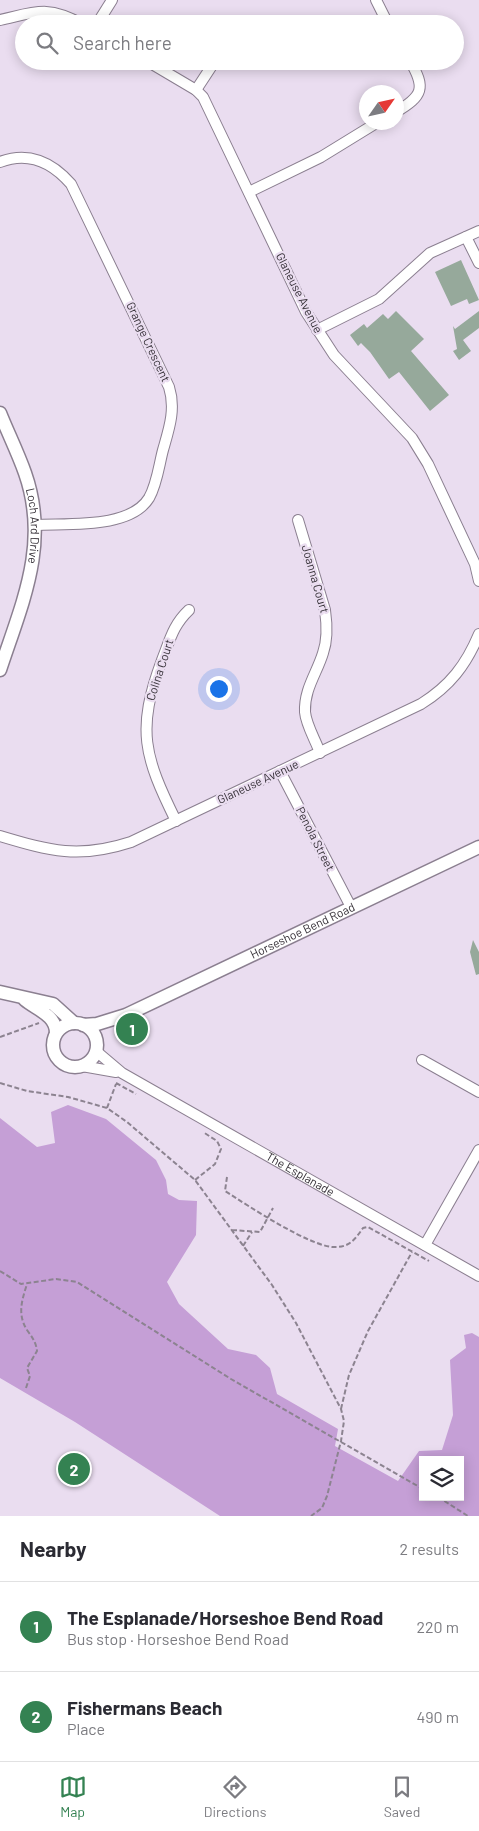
<!DOCTYPE html>
<html lang="en">
<head>
<meta charset="utf-8">
<style>
	:root { --surface:#fff; --page:#f7f7f7; --text:#2b2b33; --muted:#7c7c81; --line:#e1e1e2; --accent:#348252 }
	body { margin:0; font-family:Barlow,sans-serif; background:var(--page); color:var(--text) }
	.controls { position:absolute; right:15px; bottom:15px; display:grid; overflow:hidden; border-radius:0px; box-shadow:0 2px 12px #0003 }
	.controls button { width:45px; height:45px; display:grid; place-items:center; padding:0; border:0; border-bottom:1px solid var(--line); background:var(--surface); color:var(--text); font:25px sans-serif }
	.compass { position:absolute; left:359px; top:85px; width:45px; height:45px; border-radius:50%; background:var(--surface); box-shadow:0 2px 12px #0003; rotate:56deg }
	.you { position:absolute; left:218px; top:688px; width:18px; height:18px; margin:-12px; border:4px solid #fff; border-radius:50%; background:#1a73e8; box-shadow:0 0 0 8px #1a73e833 }
	.badge { display:grid; place-items:center; width:32px; height:32px; border-radius:50%; background:var(--accent); color:#fff; font-size:16px; font-weight:700 }
	.pin { position:absolute; translate:-50% -50%; border:2px solid #fff; box-shadow:0 1px 5px #0006 }
	.list { margin:0; padding:0; list-style:none }
	h2 { display:flex; justify-content:space-between; align-items:center; height:65px; margin:0; padding:0 20px; font-size:21px }
	h2 small { font-size:16px; font-weight:400; color:var(--muted) }
	.list li { display:grid; grid-template-columns:32px 1fr auto; gap:15px; align-items:center; box-sizing:border-box; height:90px; padding:0 20px; border-top:1px solid var(--line) }
	.list b { display:block; font-size:19px; white-space:nowrap }
	.list p { margin:0; font-size:16px; white-space:nowrap; color:var(--muted) }
	.list em { font-size:16px; font-style:normal; color:var(--muted) }
	.icon { flex:none; width:28px; height:28px; fill:none; stroke:currentColor; stroke-width:2; stroke-linecap:round; stroke-linejoin:round }
	.map { position:relative; flex:none; width:479px; height:1516px; overflow:hidden }
	.search { position:absolute; background:var(--surface); box-shadow:0 2px 12px #0003; left:15px; right:15px; top:15px; height:55px; display:flex; align-items:center; gap:12px; box-sizing:border-box; padding:0 18px; border-radius:28px; color:var(--muted); font-size:19px }
	.sheet { height:245px; background:var(--surface) }
	nav { display:flex; justify-content:space-around; align-items:center; box-sizing:border-box; height:70px; border-top:1px solid var(--line); background:var(--surface); font-size:14px; color:var(--muted) }
	nav a { display:grid; justify-items:center; gap:2px }
	nav .on { color:var(--accent) }
	.map>svg:first-child { display:block }
</style>
</head>
<body>
<div class="map">
<svg width="479" height="1516" viewBox="0 0 479 1516">
	<rect width="100%" height="100%" fill="#eaddf0"/>
	<!-- green -->
	<path fill="#c59fd6" fill-rule="evenodd" d="M68 1105 106 1119 156 1160 166 1180 168 1194 179 1200 197 1201 196 1235 167 1282 179 1304 228 1349 256 1355 270 1368 277 1394 338 1429 335 1446 398 1481 419 1451 442 1450 453 1415 450 1360 466 1348 464 1335 472 1333 479 1337V1516H220L75 1422 0 1378V1118L37 1147 55 1143 51 1112ZM423 1460H460V1497H423Z"/>
	<!-- building -->
	<path fill="#96a99b" d="M461 260 479 300 469 304 467 299 451 306 435 272Z
		M396 311 424 339 411 351 449 395 430 411 399 372 389 379 370 352 361 343 358 346 350 335 364 324 367 328 383 314 388 319Z
		M479 311V328L463 340 471 351 459 360 453 351 457 349 453 326 455 329Z
		M473 940 479 952V974L476 975 470 952Z"/>
	<g fill="none" stroke-linecap="round" stroke-linejoin="round">
		<!-- minor casing -->
		<g stroke="#8b7f90" stroke-width="12">
			<g id="minor">
				<path d="M376 0 388 24"/>
				<path d="M0 20C36 12 47 5 82 24"/>
				<path d="M97 24 112 0"/>
				<path d="M147 61 196 90 203 97 306 312 334 355 412 438 428 464 475 564 479 581"/>
				<path d="M196 90 215 61"/>
				<path d="M396 112C423 96 426 88 410 61"/>
				<path d="M0 162C28 151 52 162 71 184L169 387C176 409 169 429 163 450 159 465 157 484 149 498 130 529 68 523 35 525"/>
				<path d="M249 192 321 157 378 122"/>
				<path d="M466 237 479 263"/>
				<path d="M317 330 379 299 430 253 479 231"/>
				<path d="M298 520 325 610C327 624 328 639 323 653 317 673 304 689 305 712 306 725 316 741 320 753"/>
				<path d="M280 771 351 907"/>
				<path d="M176 821C144 756 136 730 162 660 170 640 173 625 189 610"/>
				<path d="M0 836C50 851 79 859 131 842L421 704C450 686 466 665 479 634"/>
				<path id="s1" d="M96 1051 122 1073 479 1276"/>
				<path d="M422 1060 479 1092"/>
				<path d="M82 1066 116 1072"/>
				<path d="M425 1245 479 1150"/>
			</g>
		</g>
		<!-- tertiary casing -->
		<g stroke="#8b7f90" stroke-width="15">
			<g id="tertiary">
				<path id="s2" d="M0 413C8 433 18 453 25 473 50 544 22 603 0 670"/>
				<path d="M0 992 53 1004 74 1023"/>
				<path d="M25 1000C37 1010 56 1015 56 1033"/>
				<circle cx="75" cy="1045" r="22"/>
				<path id="s3" d="M83 1025 97 1024 126 1015 479 847"/>
			</g>
		</g>
		<!-- path -->
		<path stroke="#8c8390" stroke-width="2" stroke-dasharray="5 2.5" stroke-linecap="butt" d="M0 1037 39 1023
			M0 1083 27 1091 68 1097 107 1108 127 1122 195 1180 272 1285 296 1323 341 1409 344 1421 341 1441 327 1496 322 1508 311 1516
			M116 1083 136 1094
			M107 1108 116 1084
			M227 1177 225 1191C247 1205 313 1249 336 1247 350 1247 356 1238 363 1228L368 1227 429 1261
			M195 1180 215 1164 221 1149 217 1141 203 1132
			M232 1230 260 1232 273 1208
			M243 1246 252 1232
			M0 1271 21 1284 56 1279 77 1282 231 1379 423 1489
			M26 1388 30 1376 27 1368 37 1351C36 1342 32 1337 27 1330 17 1314 22 1300 27 1284
			M341 1409 349 1375 368 1331 412 1252
			M438 1497 468 1516"/>
		<!-- minor -->
		<use href="#minor" stroke="#fff" stroke-width="10"/>
		<!-- tertiary -->
		<use href="#tertiary" stroke="#fff" stroke-width="12"/>
	</g>
	<g text-anchor="middle" stroke-width="4.5" stroke-linejoin="round" paint-order="stroke">
		<!-- street labels -->
		<g font-size="12" fill="#373239" stroke="#eaddf0">
			<text transform="translate(299 293) rotate(63)" y="4">Glaneuse Avenue</text>
			<text transform="translate(148 342) rotate(65)" y="4">Grange Crescent</text>
			<text dy="4" stroke="none"><textPath href="#s2" startOffset="119">Loch Ard Drive</textPath></text>
			<text transform="translate(315 579) rotate(74)" y="4">Joanna Court</text>
			<text transform="translate(160 670) rotate(-72)" y="4">Colina Court</text>
			<text transform="translate(258 782) rotate(-25)" y="4">Glaneuse Avenue</text>
			<text transform="translate(315 839) rotate(63)" y="4">Penola Street</text>
			<text dy="4" stroke="none"><textPath href="#s3" startOffset="240">Horseshoe Bend Road</textPath></text>
			<text dy="4" stroke="none"><textPath href="#s1" startOffset="239">The Esplanade</textPath></text>
		</g>
	</g>
</svg>
<div class="controls">
<button><svg class="icon" aria-label="layers" viewBox="0 0 24 24"><path d="M12 4l9 5-9 5-9-5zM3 14l9 5 9-5"/></svg></button>
</div>
<svg class="compass" viewBox="-18 -18 36 36"><path d="M0-13l5 13h-10z" fill="#e53935"/><path d="M0 13l5-13h-10z" fill="#7c7c81"/></svg>
<div class="you"></div>
<div class="pin badge" style="left:132px;top:1029px">1</div>
<div class="pin badge" style="left:74px;top:1469px">2</div>
<div class="search"><svg class="icon" aria-label="search" viewBox="0 0 24 24"><circle cx="10" cy="10" r="6"/><path d="M15 15l6 6"/></svg>Search here</div>
</div>
<section class="sheet">
<h2>Nearby<small>2 results</small></h2>
<ul class="list">
<li><span class="badge">1</span><div><b>The Esplanade/Horseshoe Bend Road</b><p>Bus stop · Horseshoe Bend Road</p></div><em>220 m</em></li>
<li><span class="badge">2</span><div><b>Fishermans Beach</b><p>Place</p></div><em>490 m</em></li>
</ul>
</section>
<nav>
<a class="on"><svg class="icon" aria-label="map" viewBox="0 0 24 24"><path d="M3 6l6-2 6 2 6-2v14l-6 2-6-2-6 2zM9 4v14M15 6v14"/></svg>Map</a>
<a><svg class="icon" aria-label="directions" viewBox="0 0 24 24"><path d="M12 3l9 9-9 9-9-9zM9 14v-3h6M13 9l2 2-2 2"/></svg>Directions</a>
<a><svg class="icon" aria-label="saved" viewBox="0 0 24 24"><path d="M7 4h10v16l-5-4-5 4z"/></svg>Saved</a>
</nav>
</body>
</html>
